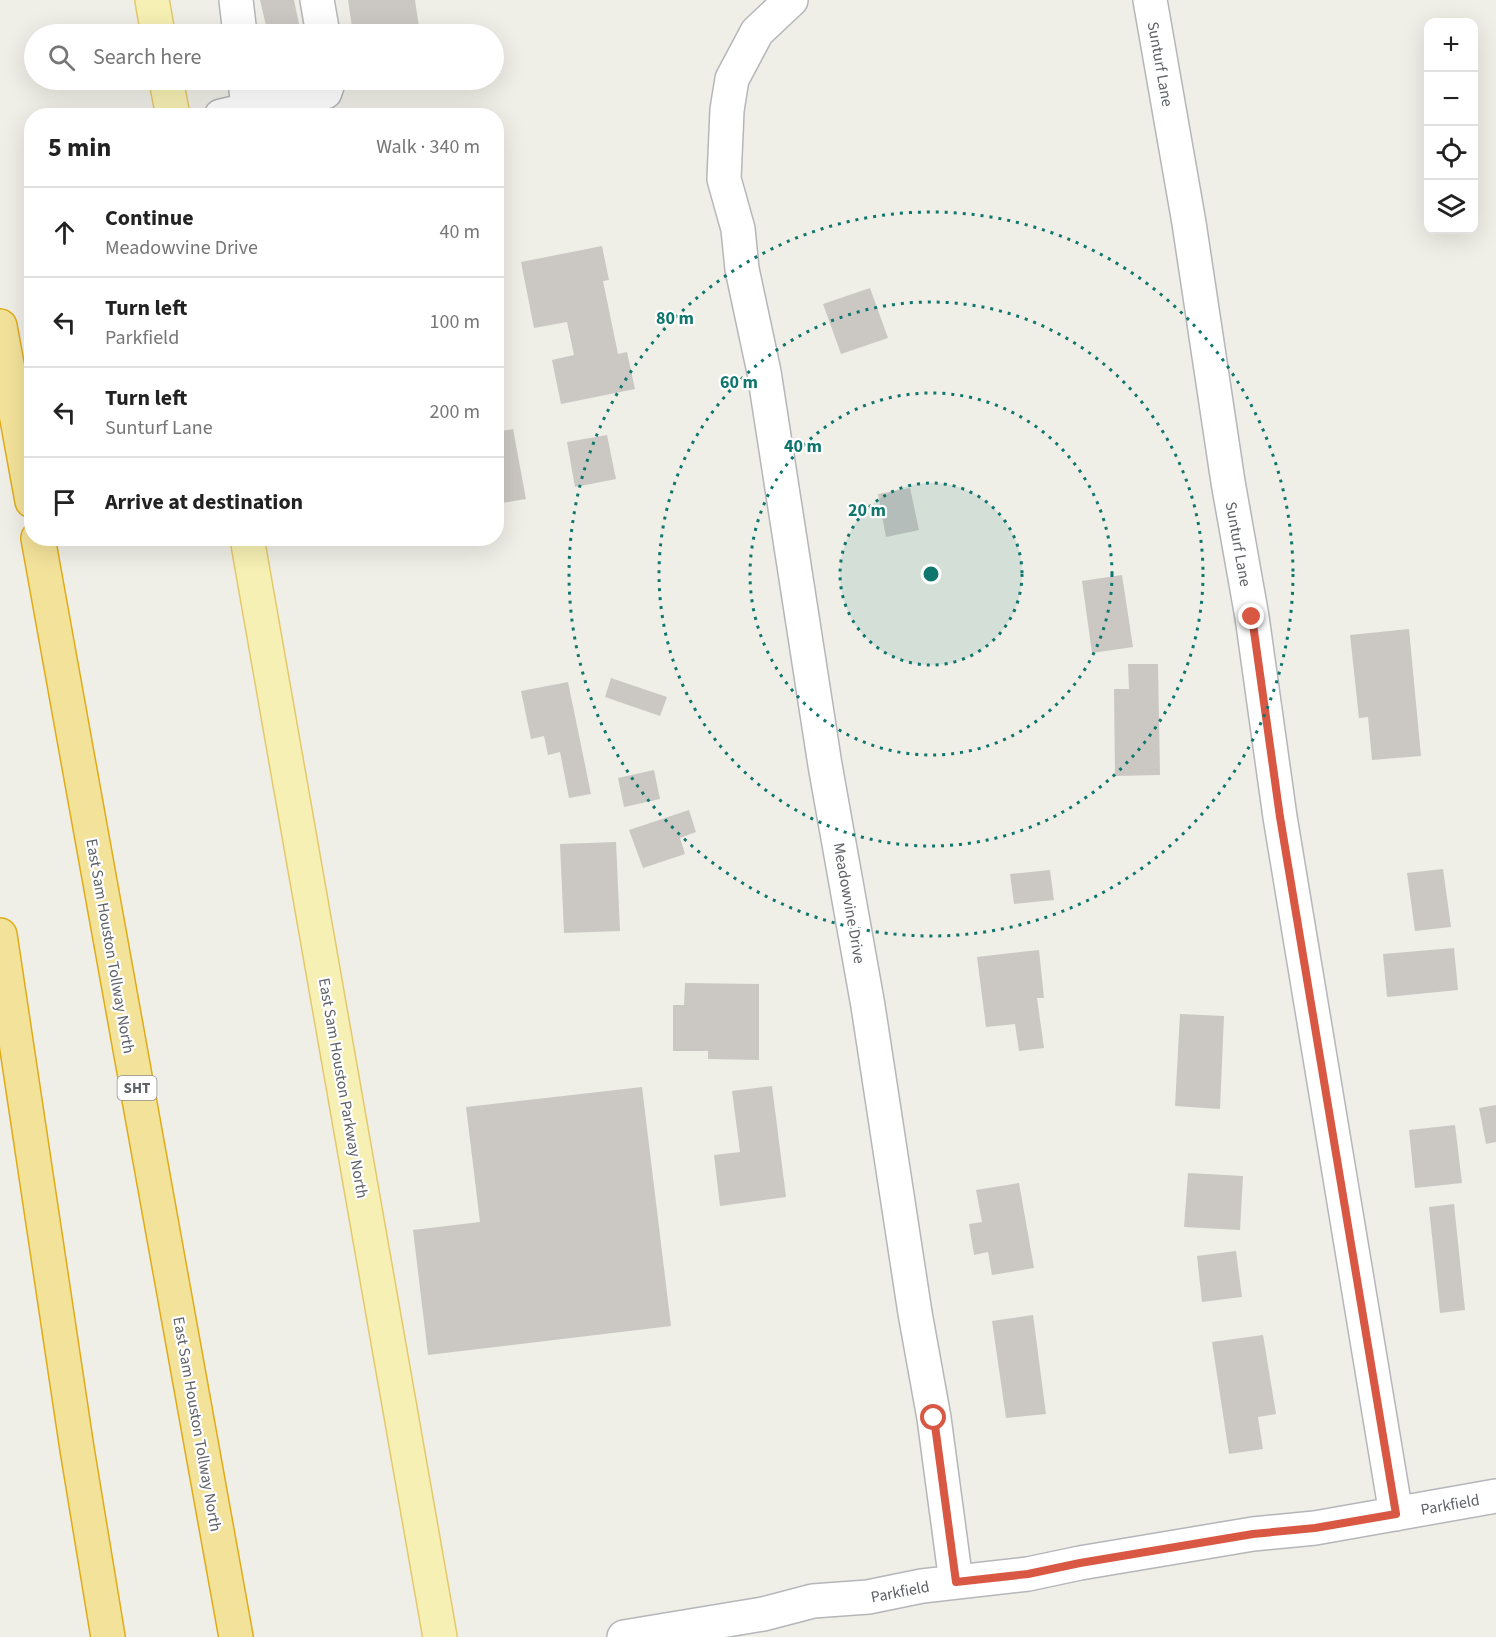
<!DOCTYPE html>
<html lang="en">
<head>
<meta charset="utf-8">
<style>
	:root { --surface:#fff; --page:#f2f2f2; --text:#222; --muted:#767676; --line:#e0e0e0 }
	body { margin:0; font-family:"Source Sans 3",sans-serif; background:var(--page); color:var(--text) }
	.controls { position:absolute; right:18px; top:18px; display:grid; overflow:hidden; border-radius:12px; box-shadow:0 6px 24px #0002 }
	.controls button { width:54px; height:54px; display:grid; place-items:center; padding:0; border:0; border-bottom:2px solid var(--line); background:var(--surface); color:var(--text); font:30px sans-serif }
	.stop { position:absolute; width:18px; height:18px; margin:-14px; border:4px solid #d95843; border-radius:50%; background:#fff }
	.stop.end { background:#d95843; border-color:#fff; box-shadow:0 2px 6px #0008 }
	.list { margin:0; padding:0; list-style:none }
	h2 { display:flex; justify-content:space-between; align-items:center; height:78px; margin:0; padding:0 24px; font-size:26px }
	h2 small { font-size:20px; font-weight:400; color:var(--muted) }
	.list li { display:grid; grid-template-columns:39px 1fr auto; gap:18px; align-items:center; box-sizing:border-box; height:90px; padding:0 24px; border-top:2px solid var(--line) }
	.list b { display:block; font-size:22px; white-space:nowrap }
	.list p { margin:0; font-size:20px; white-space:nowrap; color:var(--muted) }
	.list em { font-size:20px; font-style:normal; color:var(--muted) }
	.icon { flex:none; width:33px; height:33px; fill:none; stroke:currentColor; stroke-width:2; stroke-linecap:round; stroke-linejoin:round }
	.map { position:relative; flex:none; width:1496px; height:1637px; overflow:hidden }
	.search { position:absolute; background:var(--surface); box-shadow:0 6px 24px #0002; left:24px; top:24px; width:480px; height:66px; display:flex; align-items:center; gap:15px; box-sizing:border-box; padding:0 21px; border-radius:33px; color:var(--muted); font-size:22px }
	.panel { position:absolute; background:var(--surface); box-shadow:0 6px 24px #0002; left:24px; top:108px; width:480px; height:438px; border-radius:24px }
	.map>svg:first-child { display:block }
</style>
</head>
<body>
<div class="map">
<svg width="1496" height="1637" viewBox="0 0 1496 1637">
	<rect width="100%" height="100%" fill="#efeee7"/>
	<!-- building -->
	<path fill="#cbc8c4" d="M260 0H294L301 34H268Z
		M348 0H415L420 34H353Z
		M602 246 609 280 603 281 618 354 627 352 635 389 561 404 552 360 574 355 567 322 534 328 521 262Z
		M870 288 888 338 841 354 823 304Z
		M513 429 526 499 496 504V432Z
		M607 435 616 479 575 487 567 442Z
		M910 488 919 530 886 537 878 494Z
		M1122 575 1133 647 1092 653 1082 581Z
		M1409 629 1421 756 1372 760 1368 717 1359 718 1350 635Z
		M1128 664H1158L1160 775 1115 776 1114 689H1129Z
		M611 678 667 697 660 716 605 697Z
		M568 682 591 794 569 798 560 752 548 755 544 736 531 739 521 691Z
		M654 770 660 799 624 807 618 778Z
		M689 810 696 832 680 838 685 854 643 868 629 830Z
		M616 842 620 931 564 933 560 844Z
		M1443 869 1451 927 1415 931 1407 873Z
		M1050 870 1054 900 1014 904 1010 874Z
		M1454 948 1458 990 1387 997 1383 954Z
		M1039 950 1044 998H1037L1044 1048 1019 1051 1015 1024 986 1027 977 957Z
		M685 983 759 984V1060L708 1059V1051H673V1005H684Z
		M1180 1014 1224 1016 1220 1109 1175 1106Z
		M772 1086 786 1197 720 1206 714 1155 740 1152 732 1091Z
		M642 1087 671 1326 428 1355 413 1230 480 1222 466 1107Z
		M1496 1105V1142L1486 1144 1479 1108Z
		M1455 1125 1462 1183 1415 1188 1409 1130Z
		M1188 1173 1243 1176 1240 1230 1184 1227Z
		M1019 1183 1034 1268 992 1275 988 1252 974 1255 969 1224 982 1222 976 1190Z
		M1454 1204 1465 1310 1440 1313 1429 1207Z
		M1236 1251 1242 1297 1202 1302 1197 1256Z
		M1033 1315 1046 1414 1006 1418 992 1321Z
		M1263 1335 1276 1414 1258 1417 1263 1449 1229 1454 1212 1342Z"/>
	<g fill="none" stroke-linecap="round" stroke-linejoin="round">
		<!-- minor casing -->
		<g stroke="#b4b6ba" stroke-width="36">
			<path id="minor" d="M236 0 240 34
				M317 0 323 34
				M791 0 757 32 732 79 727 110 724 179 738 229 742 269 764 372 825 765 868 1006 915 1313 934 1418 956 1582
				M1150 0 1189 223 1228 482 1252 617 1280 817 1396 1514
				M245 80 248 109
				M221 116 325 92 329 80
				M624 1637 763 1614 813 1601 868 1597 922 1586 1028 1574 1080 1563 1253 1534 1315 1528 1496 1496"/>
		</g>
		<!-- major casing -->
		<g stroke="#e4c96b" stroke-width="36">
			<path id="major" d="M152 0 158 34
				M166 80 173 116
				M247 538 440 1637"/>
		</g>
		<!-- highway casing -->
		<g stroke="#dfac17" stroke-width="36">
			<path id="highway" d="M0 326 32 501
				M38 538 236 1637
				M0 935 77 1449 108 1637"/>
		</g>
		<!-- minor -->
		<use href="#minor" stroke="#fff" stroke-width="33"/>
		<!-- major -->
		<use href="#major" stroke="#f7f0b4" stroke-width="33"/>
		<!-- highway -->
		<use href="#highway" stroke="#f3e29a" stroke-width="33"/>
	</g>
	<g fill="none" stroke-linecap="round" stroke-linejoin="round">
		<!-- route -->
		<path stroke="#d95843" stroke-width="8" d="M934 1418 956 1582 1028 1574 1080 1563 1253 1534 1315 1528 1396 1514 1280 817 1252 617"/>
	</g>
	<!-- distance rings -->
	<circle cx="931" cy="574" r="91" fill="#0f766e" fill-opacity=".12"/>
	<g fill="none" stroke="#0f766e" stroke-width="3" stroke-dasharray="3 6">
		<circle cx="931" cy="574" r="91"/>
		<circle cx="931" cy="574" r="181"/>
		<circle cx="931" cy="574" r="272"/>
		<circle cx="931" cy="574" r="362"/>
	</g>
	<g text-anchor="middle" stroke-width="4.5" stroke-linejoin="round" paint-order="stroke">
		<!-- shield labels -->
		<rect fill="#fff" stroke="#8e9094" stroke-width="1.5" x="117.5" y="1076" width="39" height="24" rx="4.5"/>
		<g font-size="15" font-weight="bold" fill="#5e6166">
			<text x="137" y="1093">SHT</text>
		</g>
		<!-- street labels -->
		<g font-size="16" fill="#5e6166" stroke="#fff">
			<text transform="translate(1161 64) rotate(80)" y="6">Sunturf Lane</text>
			<text transform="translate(1239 544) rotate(80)" y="6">Sunturf Lane</text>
			<text transform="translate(850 903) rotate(80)" y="6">Meadowvine Drive</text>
			<text transform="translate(111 946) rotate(80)" y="6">East Sam Houston Tollway North</text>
			<text transform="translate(344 1088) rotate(80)" y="6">East Sam Houston Parkway North</text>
			<text transform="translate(198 1424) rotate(80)" y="6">East Sam Houston Tollway North</text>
			<text transform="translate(1450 1504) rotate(-10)" y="6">Parkfield</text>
			<text transform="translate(900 1591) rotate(-11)" y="6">Parkfield</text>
		</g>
	</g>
	<circle cx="931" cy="574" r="9" fill="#0f766e" stroke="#fff" stroke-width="3"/>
	<g font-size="18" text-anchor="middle" font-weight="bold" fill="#0f766e" stroke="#fff" stroke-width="4.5" stroke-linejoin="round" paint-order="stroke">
		<text x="675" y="324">80 m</text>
		<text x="739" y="388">60 m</text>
		<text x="803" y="452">40 m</text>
		<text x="867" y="516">20 m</text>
	</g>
</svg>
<div class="controls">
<button>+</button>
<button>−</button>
<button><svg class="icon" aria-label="locate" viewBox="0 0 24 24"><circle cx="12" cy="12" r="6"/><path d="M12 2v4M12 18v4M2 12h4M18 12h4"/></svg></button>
<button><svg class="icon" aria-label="layers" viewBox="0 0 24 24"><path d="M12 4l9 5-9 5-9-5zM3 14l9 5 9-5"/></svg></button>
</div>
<div class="stop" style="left:934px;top:1418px"></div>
<div class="stop end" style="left:1252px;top:617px"></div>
<div class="search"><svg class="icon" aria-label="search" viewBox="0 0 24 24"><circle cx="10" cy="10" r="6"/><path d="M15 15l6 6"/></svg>Search here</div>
<section class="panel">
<h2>5 min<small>Walk · 340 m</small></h2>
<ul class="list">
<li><svg class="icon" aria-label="ahead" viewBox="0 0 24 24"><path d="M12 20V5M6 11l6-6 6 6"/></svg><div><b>Continue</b><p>Meadowvine Drive</p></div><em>40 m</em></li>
<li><svg class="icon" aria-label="left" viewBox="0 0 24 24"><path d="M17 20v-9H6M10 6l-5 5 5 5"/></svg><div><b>Turn left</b><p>Parkfield</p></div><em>100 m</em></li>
<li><svg class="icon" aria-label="left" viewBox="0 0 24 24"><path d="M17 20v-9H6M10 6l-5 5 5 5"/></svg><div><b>Turn left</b><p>Sunturf Lane</p></div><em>200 m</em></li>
<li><svg class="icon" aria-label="arrive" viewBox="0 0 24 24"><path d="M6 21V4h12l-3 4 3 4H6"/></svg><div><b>Arrive at destination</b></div></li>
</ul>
</section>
</div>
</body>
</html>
